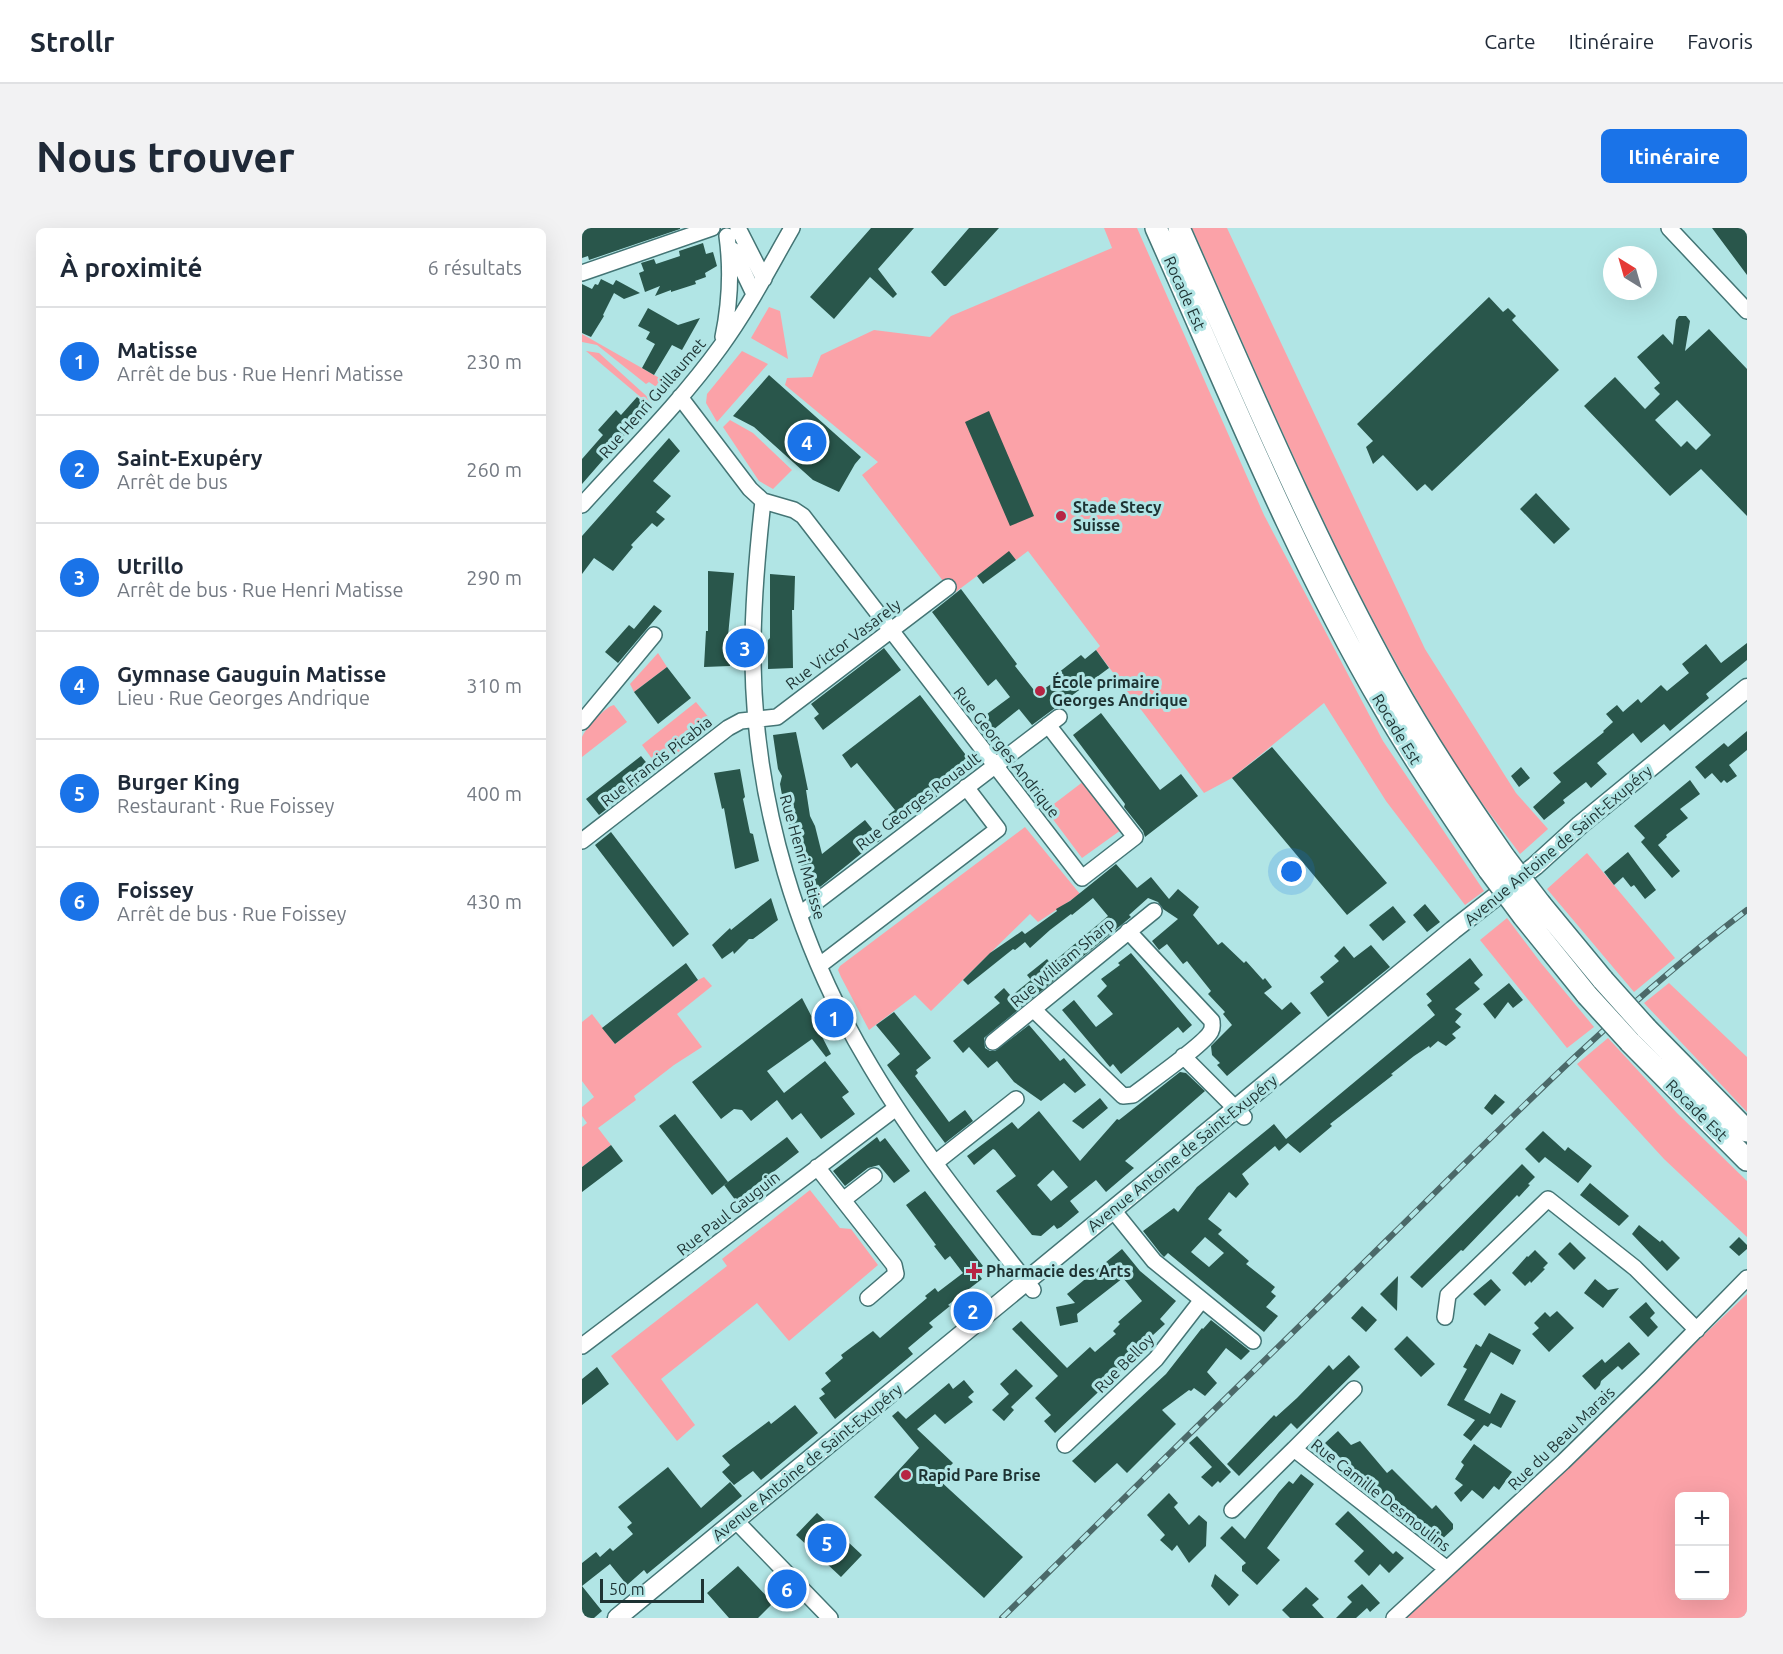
<!DOCTYPE html>
<html lang="fr">
<head>
<meta charset="utf-8">
<style>
	:root { --surface:#fff; --page:#f2f2f3; --text:#1f2937; --muted:#747a83; --line:#e0e1e3; --accent:#1a73e8 }
	body { margin:0; font-family:Ubuntu,sans-serif; background:var(--page); color:var(--text) }
	.controls { position:absolute; right:18px; bottom:18px; display:grid; overflow:hidden; border-radius:9px; box-shadow:0 6px 24px #0002 }
	.controls button { width:54px; height:54px; display:grid; place-items:center; padding:0; border:0; border-bottom:2px solid var(--line); background:var(--surface); color:var(--text); font:30px sans-serif }
	.compass { position:absolute; left:1021px; top:18px; width:54px; height:54px; border-radius:50%; background:var(--surface); box-shadow:0 6px 24px #0002; rotate:323deg }
	.scale { position:absolute; left:18px; bottom:15px; width:104px; box-sizing:border-box; padding-left:6px; border:3px solid #1e3333; border-top:0; font-size:16px; line-height:21px; white-space:nowrap; color:#1e3333; -webkit-text-stroke:4px #b1e5e5; paint-order:stroke }
	.you { position:absolute; left:710px; top:644px; width:21px; height:21px; margin:-15px; border:4px solid #fff; border-radius:50%; background:#1a73e8; box-shadow:0 0 0 9px #1a73e833 }
	.badge { display:grid; place-items:center; width:39px; height:39px; border-radius:50%; background:var(--accent); color:#fff; font-size:20px; font-weight:700 }
	.pin { position:absolute; translate:-50% -50%; border:3px solid #fff; box-shadow:0 2px 6px #0006 }
	.list { margin:0; padding:0; list-style:none }
	h2 { display:flex; justify-content:space-between; align-items:center; height:78px; margin:0; padding:0 24px; font-size:26px }
	h2 small { font-size:20px; font-weight:400; color:var(--muted) }
	.list li { display:grid; grid-template-columns:39px 1fr auto; gap:18px; align-items:center; box-sizing:border-box; height:108px; padding:0 24px; border-top:2px solid var(--line) }
	.list b { display:block; font-size:22px; white-space:nowrap }
	.list p { margin:0; font-size:20px; white-space:nowrap; color:var(--muted) }
	.list em { font-size:20px; font-style:normal; color:var(--muted) }
	.map { position:relative; flex:none; width:1165px; height:1390px; overflow:hidden; border-radius:9px }
	header { display:flex; align-items:center; gap:36px; box-sizing:border-box; height:84px; padding:0 30px; background:var(--surface); border-bottom:2px solid var(--line) }
	header strong { font-size:28px }
	nav { display:flex; gap:33px; margin-inline-start:auto; font-size:21px }
	.intro { display:flex; align-items:center; justify-content:space-between; box-sizing:border-box; height:144px; padding:0 36px }
	h1 { margin:0; font-size:42px }
	.button { padding:15px 27px; border-radius:9px; background:var(--accent); color:#fff; font-size:21px; font-weight:700 }
	main { display:flex; gap:36px; padding:0 36px }
	aside { flex:1; background:var(--surface); border-radius:9px; box-shadow:0 6px 24px #0002 }
	.map>svg:first-child { display:block }
</style>
</head>
<body>
<header>
<strong>Strollr</strong>
<nav><a>Carte</a><a>Itinéraire</a><a>Favoris</a></nav>
</header>
<div class="intro"><h1>Nous trouver</h1><a class="button">Itinéraire</a></div>
<main>
<aside>
<h2>À proximité<small>6 résultats</small></h2>
<ul class="list">
<li><span class="badge">1</span><div><b>Matisse</b><p>Arrêt de bus · Rue Henri Matisse</p></div><em>230 m</em></li>
<li><span class="badge">2</span><div><b>Saint-Exupéry</b><p>Arrêt de bus</p></div><em>260 m</em></li>
<li><span class="badge">3</span><div><b>Utrillo</b><p>Arrêt de bus · Rue Henri Matisse</p></div><em>290 m</em></li>
<li><span class="badge">4</span><div><b>Gymnase Gauguin Matisse</b><p>Lieu · Rue Georges Andrique</p></div><em>310 m</em></li>
<li><span class="badge">5</span><div><b>Burger King</b><p>Restaurant · Rue Foissey</p></div><em>400 m</em></li>
<li><span class="badge">6</span><div><b>Foissey</b><p>Arrêt de bus · Rue Foissey</p></div><em>430 m</em></li>
</ul>
</aside>
<div class="map">
<svg width="1165" height="1390" viewBox="0 0 1165 1390">
	<rect width="100%" height="100%" fill="#b1e5e5"/>
	<!-- green -->
	<path fill="#fba2a8" fill-rule="evenodd" d="M522 0H555L682 287 801 513 902 663 883 677 804 573 742 475 650 550 622 565 514 422 518 418 446 323 434 332 427 324 371 366 280 247 296 234 203 157 205 150 230 149 239 127 292 102 348 109 369 88 530 20Z
		M610 0H645L843 421 934 565 966 601 938 626C919 600 899 575 882 549 771 377 693 186 610 0Z
		M187 79 198 83 206 131 169 110Z
		M0 106 88 156 82 164 67 154 64 156 15 117 0 114Z
		M4 123 17 125 71 174 68 177Z
		M160 123 186 136 135 194 124 175 125 166Z
		M148 192 171 205 210 242 191 261 177 253 141 199Z
		M76 425 85 439 52 464 48 456Z
		M114 474 133 497 76 539 60 517Z
		M32 477 45 494 0 529C0 523 0 514 0 509 4 500 24 478 32 477Z
		M502 553 539 602 500 630 464 582Z
		M443 599 498 666 456 694 448 686 349 783 333 767 287 802 259 749 256 742 258 738Z
		M1005 625 1093 730 1052 764 965 661Z
		M925 690 959 735 1012 799 985 820 898 712Z
		M122 749 130 758 95 786 120 819 92 837 52 868 54 872 16 900 29 917 0 939V899L5 895 0 888V879L12 869 0 853V794L10 786 33 816 116 752Z
		M1087 755 1165 829V884L1062 775Z
		M1026 810 1095 885 1165 953V1009L1082 931 995 836Z
		M228 962 258 1000 269 1001 296 1037 207 1113 175 1075 79 1151 113 1197 95 1213 29 1128 145 1038 140 1031Z
		M1165 1066V1390H824ZM1098 1268H1142V1368H1098Z"/>
	<!-- building -->
	<path fill="#29564b" fill-rule="evenodd" d="M0 0H98V1L7 32 6 28 0 30Z
		M289 0H332L296 41 315 66 311 70 288 49 252 91 228 69Z
		M387 0H417L364 58H362L349 44Z
		M1130 0H1165V47Z
		M121 15 124 26 131 24 135 38 123 45 124 49 113 53 114 56 89 64V62L73 68 78 58 63 64 57 45 62 43 59 35 72 31 74 36 98 28 97 23Z
		M19 51 31 57 34 52 58 65 42 71 32 65 21 87 22 88 9 109 0 105V56L10 61 13 56 16 57Z
		M907 69 921 84 926 80 934 88 930 92 977 142 850 263 843 256 835 263 801 227 791 236 784 219 791 213 775 196Z
		M66 80 96 97 118 90 100 122 90 117 72 147 60 140 73 116 64 111 68 104 56 98Z
		M1097 88H1104L1108 93 1103 123 1127 101 1165 141V288L1119 241 1088 268 1002 178 1033 149 1063 181 1078 166 1072 160 1078 155 1055 129 1081 106 1091 117 1094 92ZM1095 172 1129 207 1114 222 1105 213 1099 219 1073 192Z
		M187 147 279 229 273 236 257 264 231 252 172 199 151 188Z
		M55 169 67 179 0 256V231L21 207 16 202 34 182 39 187Z
		M407 183 452 288 428 298 383 194Z
		M87 210 98 223 71 253 89 268 74 284 83 291 75 299 70 295 49 317 51 319 31 343 12 330 0 346V308Z
		M954 265 988 301 972 316 938 281Z
		M427 323 434 332 401 356 395 348Z
		M126 343 152 345 146 408 148 410V438L122 439 124 403H126Z
		M188 346 213 348 212 382H210L211 440 186 441V412L188 410Z
		M379 361 435 436 433 438 455 466 479 449 476 445 499 427 503 431 514 422 527 440 450 497 437 481 411 502 401 489 428 469 414 451 406 458 350 384Z
		M72 377 80 383 36 435 23 424 47 397 52 401Z
		M1165 415V432L1124 466 1127 470 1088 503 1082 496 1059 515 1051 505 1015 535 1025 546 1009 560 1004 554 981 572 983 575 962 592 951 579 979 554 971 545 1022 504 1021 503 1031 494 1024 486 1035 477 1041 484 1056 471 1059 475 1079 457 1085 463 1107 445 1100 436 1124 416 1139 435Z
		M302 420 319 442 241 502 232 490 237 486 229 476Z
		M85 439 109 470 76 496 52 464Z
		M338 467 393 539 315 599 306 587 313 582 275 535 269 540 260 527Z
		M519 485 578 562 599 546 616 568 563 609 561 603 542 579 543 576 491 507Z
		M1165 503V522L1147 537 1155 548 1145 555 1142 552 1139 555 1130 545 1123 551 1113 539 1142 515 1146 519Z
		M214 504 226 562H224L228 588 233 598 240 626 283 592 299 612 285 621 228 667 202 578 198 556 200 548 196 541 191 507Z
		M690 519 805 655 765 687 650 550Z
		M59 528 72 544 17 587 4 571Z
		M939 539 948 550 937 559 929 548Z
		M158 541 163 569 161 571 168 605 171 606 177 633 153 641 142 580 140 581 132 545Z
		M1108 552 1118 566 1098 581 1106 590 1084 607 1085 609 1076 617 1098 643 1090 650 1059 614 1063 610 1052 598Z
		M29 604 107 706 91 719 13 617Z
		M1046 624 1074 662 1063 671 1052 657 1049 659 1041 649 1032 657 1022 644Z
		M534 636 555 660 569 649 587 671 596 661 617 679 611 687 636 717 640 714 662 735 664 733 681 752 683 750 690 759 682 765 700 782 709 774 719 785 645 848 635 837 638 835 630 827 629 818 650 797 641 786 643 784 626 766 629 763 605 733 601 736 585 716 577 722 570 713 596 691 581 681 576 674 566 670 547 687 549 689 402 810 403 820 408 823H413L447 797 478 833 482 830 504 857 493 865 482 855 459 873 432 854 415 833 406 840 387 819 381 825 371 813 418 775 412 769 422 760 429 768 449 752 445 747 465 731 469 736 526 688 511 670 490 687 489 686 468 702 448 720 443 714 433 722 431 721 386 757 381 752 408 725 440 703 443 706 475 683 474 681 488 673Z
		M189 670 196 692 171 711H167L152 726 151 723 140 731 130 717 148 700 149 702Z
		M843 676 858 694 845 704 831 687Z
		M811 678 824 694 801 713 787 697Z
		M789 717 808 739 746 789 728 765 742 754 738 749 757 733 752 728 762 718 772 730Z
		M549 725 610 797 601 805 596 799 539 846 531 836 528 839 480 782 492 772 514 799 531 786 515 768 525 758 519 751 538 737 536 735Z
		M888 730 901 747 892 755 898 761 873 781 880 786 873 794 879 799 870 806 874 810 864 818 856 813 848 820 847 818 832 828 809 846 811 847 748 896 750 898 718 925 706 915 697 923 693 918 660 946 667 956 654 970 647 964 626 991 640 1002 636 1006 667 1033 664 1036 693 1059 689 1064 694 1068 684 1079 696 1088 682 1104 586 1025 582 1029 579 1026 561 1003 592 980 596 984 615 959 692 896 704 911 835 802 853 787 845 777 850 773 844 766ZM623 1009 642 1025 627 1039 609 1024Z
		M104 735 116 752 33 816 20 800Z
		M927 755 941 772 931 780 926 774 913 791 901 776Z
		M220 770 249 826 244 829 230 811 185 843 202 865 243 833 267 864 260 869 273 886 239 911 219 885 210 892 195 872 169 893 160 882 152 881 139 891 110 854Z
		M312 784 349 830 334 842 336 845 333 848 367 894 383 882 391 893 363 915 305 837 318 826 294 797Z
		M598 844 604 845 623 863 543 933 552 940 524 964 514 952 488 973 497 984 479 999 475 1001 472 997 459 1008 450 1007 414 963 434 948 413 922 411 921 392 937 385 928 430 894 436 901 457 883 498 933 535 891 537 892ZM471 942 486 959 469 973 455 957Z
		M913 866 923 874 910 887 902 880Z
		M518 870 526 880 501 901 490 893Z
		M93 886 146 954 130 967 77 898Z
		M961 903 983 923 986 919 1010 938 996 955 963 929 957 935 943 921Z
		M205 909 217 924 154 973 142 957Z
		M295 909 298 914 303 910 328 943 312 955 297 937 286 940 263 958 251 943Z
		M29 917 41 933 0 964V939Z
		M940 936 953 949 946 956 948 957 937 969 935 967 881 1023 879 1022 840 1060 828 1049Z
		M1008 955 1047 988 1037 998 998 967Z
		M343 963 401 1038 394 1043 400 1051 366 1077 368 1078 347 1095 351 1099 326 1120 331 1126 253 1191 237 1170 243 1166 239 1161 249 1153 243 1145 261 1130 259 1127 291 1103 298 1110 345 1070 343 1068 353 1060 356 1064 381 1045 368 1028 363 1032 352 1018 354 1017 324 977Z
		M1057 997 1078 1014 1080 1012 1098 1030 1085 1043 1050 1006Z
		M1157 1009 1165 1017V1021L1157 1028 1147 1019Z
		M988 1014 1004 1030 992 1042 976 1026Z
		M540 1021 558 1043 594 1073 578 1091 583 1096 545 1131 548 1134 473 1205 462 1193 469 1187 453 1170 476 1148 430 1101 439 1093 485 1140 508 1119 513 1124 534 1106 531 1103 538 1096 536 1094 560 1073 541 1050 495 1086 496 1094 478 1098 474 1079 493 1075 485 1066Z
		M953 1022 966 1035 961 1040 963 1041 949 1055 948 1053 943 1058 930 1045 945 1028 946 1029Z
		M816 1048 815 1083 798 1066Z
		M909 1051 919 1062 903 1078 891 1066Z
		M1013 1051 1026 1062 1037 1060 1021 1080 1002 1065Z
		M1064 1074 1073 1085 1068 1090 1076 1099 1066 1109 1047 1089Z
		M780 1078 795 1092 784 1104 769 1090Z
		M975 1083 992 1100 967 1124 950 1106 957 1100 952 1095 963 1084 968 1089Z
		M629 1092 668 1123 659 1132 644 1120 625 1144 635 1155 623 1168 612 1160 609 1163 607 1162 580 1182 594 1196 545 1245 535 1235 513 1255 490 1233 584 1146 620 1100 621 1101Z
		M907 1105 939 1122 931 1137 909 1124 882 1172 908 1186 919 1165 934 1173 919 1200 909 1195 906 1199 902 1197 889 1213 881 1207 893 1192 865 1177 885 1141 881 1139 894 1116 899 1119Z
		M825 1108 853 1136 839 1149 812 1121Z
		M1047 1114 1058 1126 1040 1142 1036 1138 1019 1153 1018 1157 1013 1162 1000 1148 1020 1131 1023 1135Z
		M767 1127 778 1139 715 1201 709 1195 657 1248 645 1236 692 1187 694 1189 715 1170 747 1137 751 1142Z
		M15 1139 27 1156 0 1177V1151Z
		M434 1141 451 1158 429 1179 432 1182 422 1193 410 1182 427 1166 418 1156Z
		M382 1152 392 1164 386 1169 391 1174 363 1196 353 1186 335 1201 371 1235 356 1251 441 1329 402 1370 292 1269 337 1220 310 1188 316 1183 324 1191 367 1155 371 1161Z
		M213 1177 236 1205 179 1252 171 1243 152 1257 140 1244 148 1237 140 1228 187 1193 189 1196Z
		M756 1203 769 1217 778 1213 805 1245 810 1241 850 1281 854 1277 871 1296V1301L857 1314 836 1290 834 1291 814 1272 811 1275 782 1248 779 1250 743 1215Z
		M615 1208 649 1244 638 1255 636 1253 630 1259 619 1249 630 1239 607 1215Z
		M892 1216 930 1244 917 1262 912 1258 901 1271 890 1262 879 1274 872 1265 881 1257 873 1251 882 1237 879 1234Z
		M86 1239 119 1280 148 1254 160 1268 65 1346 62 1342 45 1357 28 1336 0 1358 20 1383 12 1390H0V1335L14 1324 18 1329 28 1320 31 1323 51 1306 45 1299 50 1295 36 1279Z
		M719 1246 732 1256 685 1320 698 1332 675 1357 660 1343V1338L664 1335 638 1310 650 1298 663 1311 697 1264 707 1253 711 1256Z
		M587 1265 596 1275 592 1279 607 1297 617 1287 625 1294 624 1318 607 1335 595 1317 590 1323 578 1312 583 1307 565 1287Z
		M766 1283 811 1326 814 1323 822 1330 807 1345 798 1336 787 1348 772 1333 782 1323 753 1296Z
		M235 1285 280 1327 259 1349 214 1307Z
		M156 1338 191 1375 176 1390H147L125 1365Z
		M633 1346 657 1367 647 1378 629 1358Z
		M780 1356 798 1375 788 1384 785 1380 774 1390H754L770 1374 765 1369Z
		M724 1359 737 1371 730 1377 742 1390H708L700 1382Z"/>
	<g fill="none" stroke-linecap="round" stroke-linejoin="round">
		<!-- minor casing -->
		<g stroke="#447575" stroke-width="18">
			<path id="minor" d="M156 0 182 51
				M1087 0 1165 83
				M151 22 172 66
				M0 45 130 0
				M141 109C148 75 150 44 145 8
				M98 169 168 261 181 273C175 327 170 381 171 435 173 576 216 719 289 839 336 918 394 990 451 1062
				M181 273 212 282 221 288 500 650 553 609 466 497
				M0 277C47 225 98 175 139 118 166 81 187 40 210 0
				M0 494 72 407
				M0 613 146 500 159 493 195 489 366 359
				M217 687 477 489
				M238 737 416 601 384 559
				M452 782 541 868 551 867C565 856 624 815 629 803 631 799 630 798 630 793L546 703
				M411 814 572 683
				M601 828 662 889
				M353 935 434 871
				M235 939 312 1037 314 1046 286 1070
				M261 972 292 948
				M531 982 572 1033 671 1113
				M863 1089 866 1067 966 971 1053 1040 1115 1102
				M0 1118 314 880
				M483 1217 574 1131 619 1073
				M712 1221 772 1161
				M650 1282 712 1221 865 1341
				M153 1292 248 1390
				M812 1390 981 1234 1068 1149 1165 1050"/>
		</g>
		<!-- major casing -->
		<g stroke="#447575" stroke-width="21">
			<path id="major" d="M35 1390 871 702 953 638 998 597 1165 460"/>
		</g>
		<!-- highway casing -->
		<g stroke="#447575" stroke-width="24">
			<path id="highway" d="M574 0C646 161 712 326 801 478 834 535 870 588 907 642
				M597 0C664 151 728 304 808 449 843 512 882 571 923 630
				M959 677 1021 752
				M942 689 1005 767
				M1064 800 1165 903
				M1048 814 1165 932"/>
		</g>
		<!-- minor -->
		<use href="#minor" stroke="#fff" stroke-width="15"/>
		<!-- major -->
		<use href="#major" stroke="#fff" stroke-width="18"/>
		<!-- highway -->
		<use href="#highway" stroke="#fff" stroke-width="21"/>
		<!-- rail casing -->
		<g stroke="#4b6969" stroke-width="6">
			<path id="rail" d="M420 1390C549 1263 678 1137 807 1010 922 897 1036 780 1165 682"/>
		</g>
		<!-- rail -->
		<use href="#rail" stroke="#b1e5e5" stroke-width="4" stroke-dasharray="11" stroke-linecap="butt"/>
		<!-- highway-bridge casing -->
		<g stroke="#447575" stroke-width="24" stroke-linecap="butt">
			<path id="highway-bridge" d="M923 630 959 677
				M907 642 942 689
				M1021 752 1064 800
				M1005 767 1048 814"/>
		</g>
		<!-- highway-bridge -->
		<use href="#highway-bridge" stroke="#fff" stroke-width="21"/>
	</g>
	<!-- markers -->
	<g fill="#b72544" stroke="#b1e5e5" stroke-width="2">
		<circle cx="479" cy="288" r="6"/>
		<circle cx="458" cy="463" r="6"/>
		<path d="M389 1034h6v6h6v6h-6v6h-6v-6h-6v-6h6z"/>
		<circle cx="324" cy="1247" r="6"/>
	</g>
	<g text-anchor="middle" stroke-width="6" stroke-linejoin="round" paint-order="stroke">
		<!-- street labels -->
		<g font-size="16" fill="#1e3333" stroke="#b1e5e5">
			<text transform="translate(603 65) rotate(66)" y="6">Rocade Est</text>
			<text transform="translate(70 170) rotate(-49)" y="6">Rue Henri Guillaumet</text>
			<text transform="translate(261 416) rotate(-37)" y="6">Rue Victor Vasarely</text>
			<text transform="translate(815 501) rotate(59)" y="6">Rocade Est</text>
			<text transform="translate(425 524) rotate(52)" y="6">Rue Georges Andrique</text>
			<text transform="translate(74 533) rotate(-38)" y="6">Rue Francis Picabia</text>
			<text transform="translate(336 573) rotate(-37)" y="6">Rue Georges Rouault</text>
			<text transform="translate(976 617) rotate(-40)" y="6">Avenue Antoine de Saint-Exupéry</text>
			<text transform="translate(221 629) rotate(74)" y="6">Rue Henri Matisse</text>
			<text transform="translate(480 734) rotate(-40)" y="6">Rue William Sharp</text>
			<text transform="translate(1115 882) rotate(45)" y="6">Rocade Est</text>
			<text transform="translate(600 925) rotate(-39)" y="6">Avenue Antoine de Saint-Exupéry</text>
			<text transform="translate(146 985) rotate(-38)" y="6">Rue Paul Gauguin</text>
			<text transform="translate(542 1135) rotate(-45)" y="6">Rue Belloy</text>
			<text transform="translate(979 1210) rotate(-44)" y="6">Rue du Beau Marais</text>
			<text transform="translate(225 1234) rotate(-39)" y="6">Avenue Antoine de Saint-Exupéry</text>
			<text transform="translate(799 1267) rotate(38)" y="6">Rue Camille Desmoulins</text>
		</g>
		<!-- poi labels -->
		<g font-size="16" font-weight="bold" fill="#1e3333" stroke="#b1e5e5" text-anchor="start">
			<text x="491" y="285">Stade Stecy<tspan x="491" dy="18">Suisse</tspan></text>
			<text x="470" y="460">École primaire<tspan x="470" dy="18">Georges Andrique</tspan></text>
			<text x="404" y="1049">Pharmacie des Arts</text>
			<text x="336" y="1253">Rapid Pare Brise</text>
		</g>
	</g>
</svg>
<div class="controls">
<button>+</button>
<button>−</button>
</div>
<svg class="compass" viewBox="-18 -18 36 36"><path d="M0-13l5 13h-10z" fill="#e53935"/><path d="M0 13l5-13h-10z" fill="#747a83"/></svg>
<div class="scale">50 m</div>
<div class="you"></div>
<div class="pin badge" style="left:252px;top:790px">1</div>
<div class="pin badge" style="left:391px;top:1083px">2</div>
<div class="pin badge" style="left:163px;top:420px">3</div>
<div class="pin badge" style="left:225px;top:214px">4</div>
<div class="pin badge" style="left:245px;top:1315px">5</div>
<div class="pin badge" style="left:205px;top:1361px">6</div>
</div>
</main>
</body>
</html>
